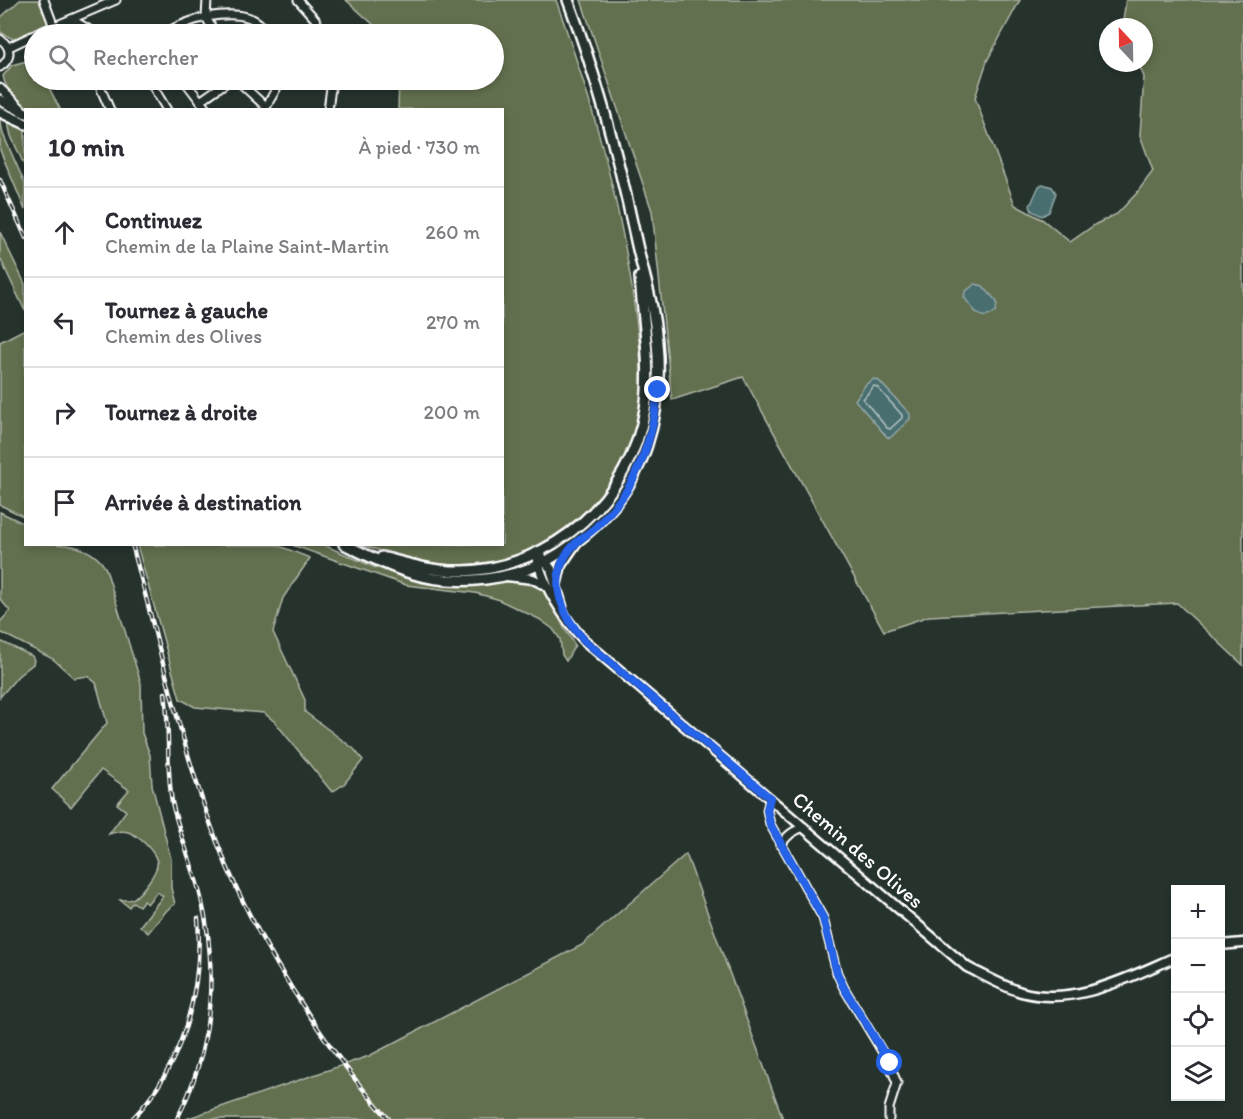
<!DOCTYPE html>
<html lang="fr">
<head>
<meta charset="utf-8">
<style>
	:root { --surface:#fff; --page:#f7f7f7; --text:#2b2b33; --muted:#7c7c81; --line:#e1e1e2 }
	body { margin:0; font-family:Itim,sans-serif; background:var(--page); color:var(--text) }
	.controls { position:absolute; right:18px; bottom:18px; display:grid; overflow:hidden; border-radius:0px; box-shadow:0 3px 9px #0003 }
	.controls button { width:54px; height:54px; display:grid; place-items:center; padding:0; border:0; border-bottom:2px solid var(--line); background:var(--surface); color:var(--text); font:30px sans-serif }
	.compass { position:absolute; left:1099px; top:18px; width:54px; height:54px; border-radius:50%; background:var(--surface); box-shadow:0 3px 9px #0003; rotate:338deg }
	.stop { position:absolute; width:18px; height:18px; margin:-14px; border:4px solid #2563eb; border-radius:50%; background:#fff }
	.stop.end { background:#2563eb; border-color:#fff; box-shadow:0 2px 6px #0008 }
	.list { margin:0; padding:0; list-style:none }
	h2 { display:flex; justify-content:space-between; align-items:center; height:78px; margin:0; padding:0 24px; font-size:26px }
	h2 small { font-size:20px; font-weight:400; color:var(--muted) }
	.list li { display:grid; grid-template-columns:39px 1fr auto; gap:18px; align-items:center; box-sizing:border-box; height:90px; padding:0 24px; border-top:2px solid var(--line) }
	.list b { display:block; font-size:22px; white-space:nowrap }
	.list p { margin:0; font-size:20px; white-space:nowrap; color:var(--muted) }
	.list em { font-size:20px; font-style:normal; color:var(--muted) }
	.icon { flex:none; width:33px; height:33px; fill:none; stroke:currentColor; stroke-width:2; stroke-linecap:round; stroke-linejoin:round }
	.map { position:relative; flex:none; width:1243px; height:1119px; overflow:hidden }
	.search { position:absolute; background:var(--surface); box-shadow:0 3px 9px #0003; left:24px; top:24px; width:480px; height:66px; display:flex; align-items:center; gap:15px; box-sizing:border-box; padding:0 21px; border-radius:33px; color:var(--muted); font-size:22px }
	.panel { position:absolute; background:var(--surface); box-shadow:0 3px 9px #0003; left:24px; top:108px; width:480px; height:438px; border-radius:0px }
	.map>svg:first-child { display:block }
</style>
</head>
<body>
<div class="map">
<svg width="1243" height="1119" viewBox="0 0 1243 1119">
	<rect width="100%" height="100%" fill="#26332d"/>
	<filter id="ink" filterUnits="userSpaceOnUse"><feTurbulence type="fractalNoise" baseFrequency=".0167" numOctaves="2"/><feDisplacementMap in="SourceGraphic" scale="12" xChannelSelector="R" yChannelSelector="G"/><feConvolveMatrix kernelMatrix="1 2 1 2 8 2 1 2 1" color-interpolation-filters="sRGB"/></filter>
	<g filter="url(#ink)">
		<!-- green -->
		<path fill="#636f50" stroke="#b1b7a8" stroke-width="1.5" d="M20 0H40L49 24 13 39 0 32V18Z
			M346 0H556C592 102 622 204 635 311 640 346 645 385 638 420 627 468 598 509 557 536 517 562 470 572 423 564 403 560 382 551 363 545L502 544V110L398 109 399 80H494V34H384Z
			M581 0H1020L987 61 975 98 1015 205 1043 220 1070 242 1096 224 1117 214 1136 194 1153 171 1140 135 1144 77 1138 63H1144V27H1122L1126 0H1243V665L1177 603 929 616 884 631 743 377 672 400 652 211Z
			M34 59V80H45L60 109C51 110 39 112 31 109 18 103 5 89 3 76L12 65Z
			M0 117 3 134 25 184V210L0 150Z
			M7 119 25 131V167L11 136Z
			M0 232 25 284V311L0 258Z
			M25 329V517L0 505V342Z
			M0 512 25 524 26 544C54 544 89 540 106 569L141 683 142 733 150 755 152 785 171 859V888L175 904 167 910 148 933 140 926 163 896 157 892 147 904 143 901 139 906 133 902 129 907 120 900C125 900 130 901 134 898 141 893 159 871 157 862 155 851 138 835 128 832 121 830 115 832 109 834L126 811 117 804 129 790 101 770 71 807 52 789 107 723 96 683 88 676 74 678 53 659 0 632V622L10 611 0 599Z
			M137 545H277L310 558 283 598 273 632 305 700V712L354 749 363 760 344 784 332 792 275 722 264 713 195 707 180 699Z
			M292 545H324L374 567 434 583 466 584 511 580 528 581 539 585 547 592 563 626 575 645 566 661 562 655 560 639 553 629 539 619 497 599 475 593 406 585Z
			M0 641 32 656 34 660 33 664 18 676 0 697Z
			M686 854 783 1119H186L369 1056 582 945Z"/>
		<!-- water -->
		<path fill="#4a6e6f" stroke="#92a8a9" stroke-width="1.5" d="M1043 184 1052 187 1056 193 1049 212 1042 216 1032 211 1030 206 1039 186Z
			M975 284 983 286 997 302 996 311C981 325 973 309 964 297L965 292Z
			M874 379 879 381 910 414V419L890 438 887 437 855 400 866 384Z"/>
		<g fill="none" stroke-linecap="round" stroke-linejoin="round">
			<!-- shore -->
			<path stroke="#b7c5c5" stroke-width="1.5" d="M874 386 877 387 902 415V418L890 429 887 428 863 399Z"/>
			<!-- minor casing -->
			<g stroke="#fff" stroke-width="11">
				<path id="minor" d="M44 0 54 27
					M207 0 206 17 215 34
					M298 0 315 19 323 34
					M73 20 96 34
					M73 20 79 34
					M36 34 116 0
					M165 34C185 18 255 0 266 34
					M0 39C12 47 12 59 0 67
					M9 47 34 35
					M97 80 110 110
					M149 80 167 110
					M184 80 207 110
					M237 80 266 107
					M0 88 21 108
					M200 101 230 80
					M265 109 281 80
					M328 110 332 80
					M770 798 767 810 770 824 823 918 837 973 844 988 889 1063 897 1083 889 1108V1119
					M781 845C787 835 793 831 804 827"/>
			</g>
			<!-- tertiary casing -->
			<g stroke="#fff" stroke-width="13">
				<path id="tertiary" d="M537 553C538 579 567 623 585 641L967 967C985 976 1002 986 1021 992 1074 1007 1129 977 1176 957
					M542 557 551 569 562 606
					M507 576 533 579 547 586
					M557 582 561 565 576 543
					M1220 945 1243 943"/>
			</g>
			<!-- secondary casing -->
			<g stroke="#fff" stroke-width="14">
				<path id="secondary" d="M0 100 26 113
					M0 112 26 124
					M344 544C364 554 385 565 407 572 455 588 518 581 560 553 649 496 671 407 652 307 647 283 640 260 635 236 618 156 597 77 568 0
					M382 557C408 564 435 572 463 571 553 568 631 498 645 409 652 366 643 320 640 277"/>
			</g>
			<!-- minor -->
			<use href="#minor" stroke="#26332d" stroke-width="7"/>
			<!-- tertiary -->
			<use href="#tertiary" stroke="#26332d" stroke-width="8"/>
			<!-- secondary -->
			<use href="#secondary" stroke="#26332d" stroke-width="9"/>
			<!-- rail casing -->
			<g stroke="#fff" stroke-width="4.5">
				<path id="rail" d="M0 180 26 238
					M132 544C159 644 181 746 217 842 241 905 274 963 311 1018 335 1054 360 1088 389 1119
					M165 693C170 729 166 766 172 802 179 834 193 865 201 898 219 971 212 1051 177 1119
					M132 1119C183 1067 203 989 198 918"/>
			</g>
			<!-- rail -->
			<use href="#rail" stroke="#26332d" stroke-width="2" stroke-dasharray="7" stroke-linecap="butt"/>
		</g>
	</g>
	<g fill="none" stroke-linecap="round" stroke-linejoin="round" filter="url(#ink)">
		<!-- route -->
		<path stroke="#2563eb" stroke-width="8" d="M658 390C654 426 646 458 627 490 618 504 606 517 594 529 588 534 581 538 576 543 560 558 555 578 560 598 565 615 572 628 585 641L770 798 767 810 770 824 823 918 837 973 844 988 890 1063"/>
	</g>
	<g text-anchor="middle" stroke-width="6" stroke-linejoin="round" paint-order="stroke">
		<!-- street labels -->
		<g font-size="21" fill="#fff" stroke="#26332d">
			<text transform="translate(858 850) rotate(41)" y="7">Chemin des Olives</text>
		</g>
	</g>
</svg>
<div class="controls">
<button>+</button>
<button>−</button>
<button><svg class="icon" aria-label="locate" viewBox="0 0 24 24"><circle cx="12" cy="12" r="6"/><path d="M12 2v4M12 18v4M2 12h4M18 12h4"/></svg></button>
<button><svg class="icon" aria-label="layers" viewBox="0 0 24 24"><path d="M12 4l9 5-9 5-9-5zM3 14l9 5 9-5"/></svg></button>
</div>
<svg class="compass" viewBox="-18 -18 36 36"><path d="M0-13l5 13h-10z" fill="#e53935"/><path d="M0 13l5-13h-10z" fill="#7c7c81"/></svg>
<div class="stop" style="left:890px;top:1063px"></div>
<div class="stop end" style="left:658px;top:390px"></div>
<div class="search"><svg class="icon" aria-label="search" viewBox="0 0 24 24"><circle cx="10" cy="10" r="6"/><path d="M15 15l6 6"/></svg>Rechercher</div>
<section class="panel">
<h2>10 min<small>À pied · 730 m</small></h2>
<ul class="list">
<li><svg class="icon" aria-label="ahead" viewBox="0 0 24 24"><path d="M12 20V5M6 11l6-6 6 6"/></svg><div><b>Continuez</b><p>Chemin de la Plaine Saint-Martin</p></div><em>260 m</em></li>
<li><svg class="icon" aria-label="left" viewBox="0 0 24 24"><path d="M17 20v-9H6M10 6l-5 5 5 5"/></svg><div><b>Tournez à gauche</b><p>Chemin des Olives</p></div><em>270 m</em></li>
<li><svg class="icon" aria-label="right" viewBox="0 0 24 24"><path d="M7 20v-9h11M14 6l5 5-5 5"/></svg><div><b>Tournez à droite</b></div><em>200 m</em></li>
<li><svg class="icon" aria-label="arrive" viewBox="0 0 24 24"><path d="M6 21V4h12l-3 4 3 4H6"/></svg><div><b>Arrivée à destination</b></div></li>
</ul>
</section>
</div>
</body>
</html>
